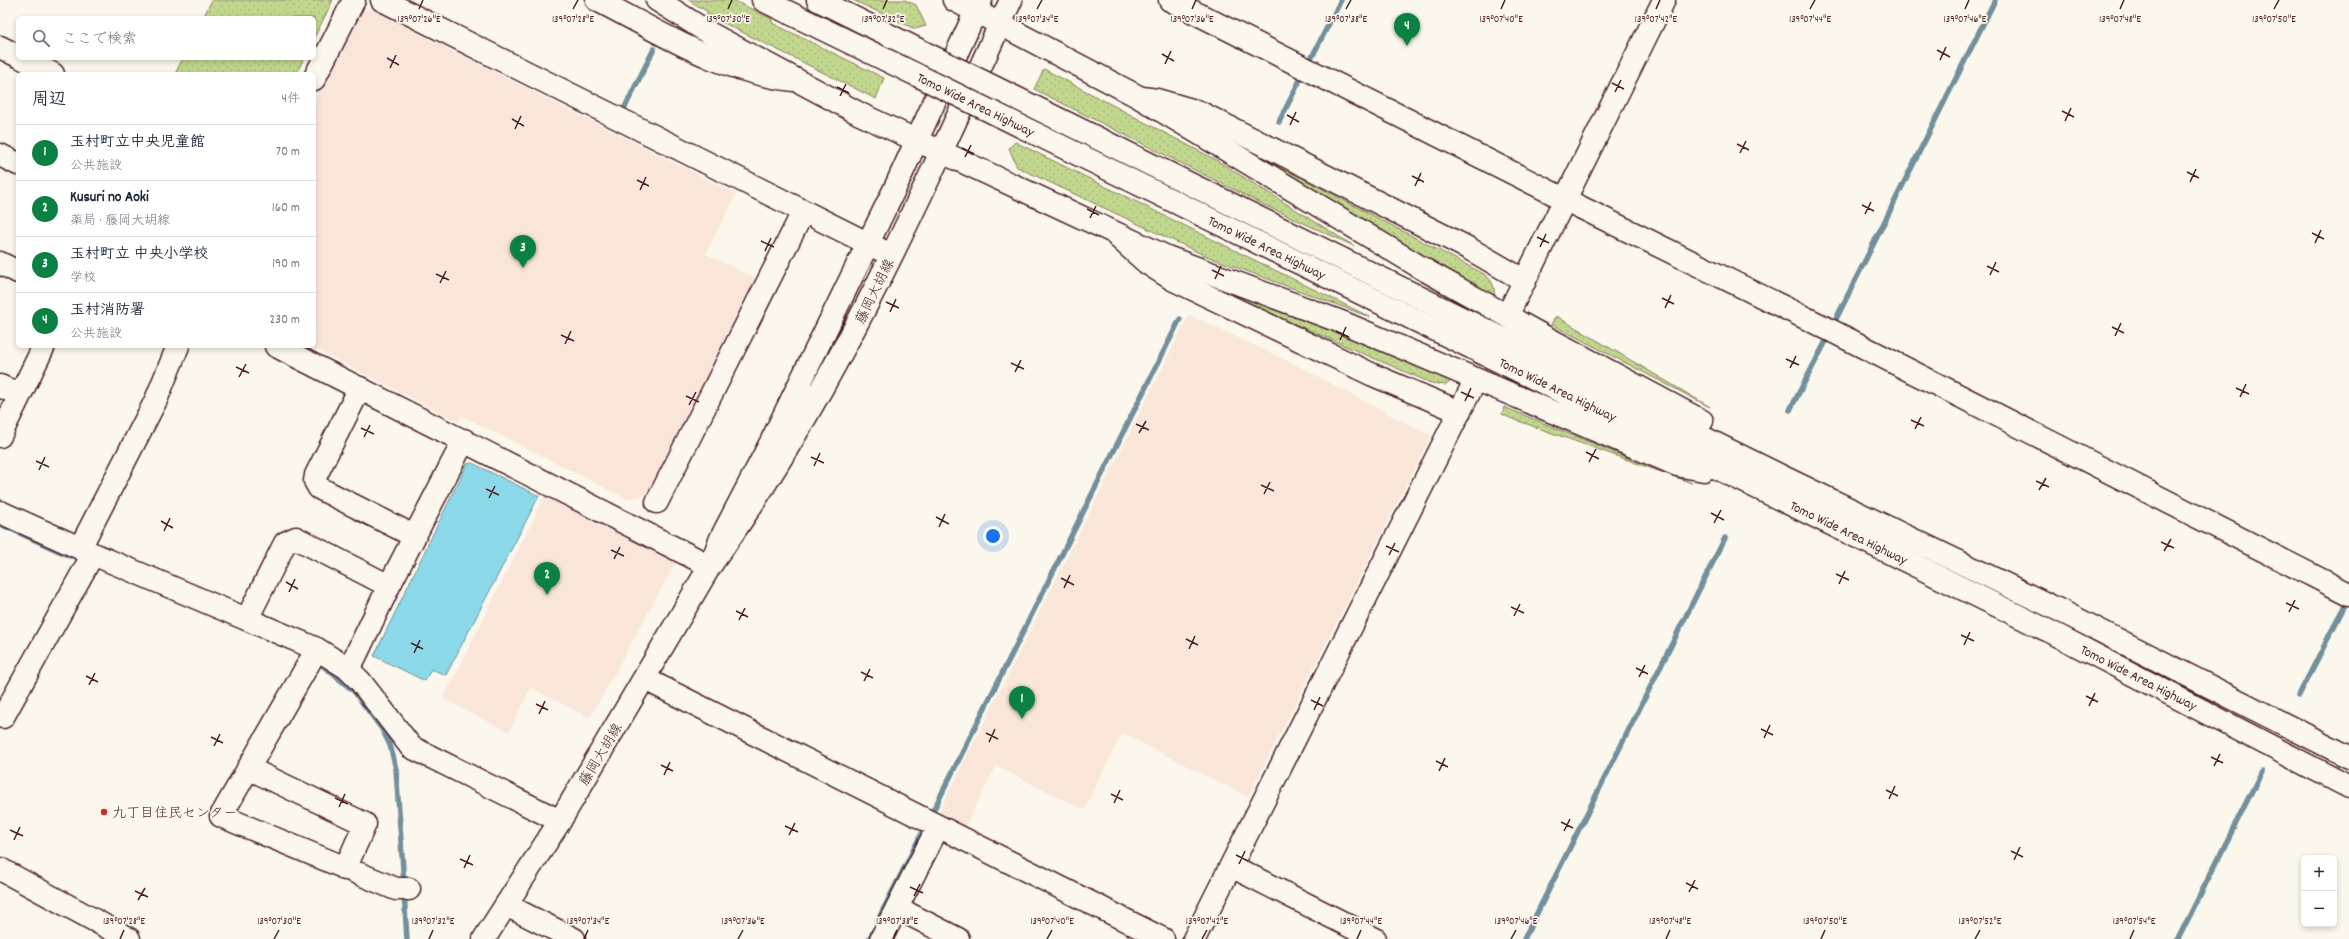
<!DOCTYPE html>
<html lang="ja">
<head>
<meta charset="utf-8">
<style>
	:root { --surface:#fff; --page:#f2f2f3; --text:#1f2937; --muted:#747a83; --line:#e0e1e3; --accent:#0b8043 }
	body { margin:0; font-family:Dekko,"Klee One",sans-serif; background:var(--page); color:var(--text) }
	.controls { position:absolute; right:12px; bottom:12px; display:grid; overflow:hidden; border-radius:6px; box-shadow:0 2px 6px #0003 }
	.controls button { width:36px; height:36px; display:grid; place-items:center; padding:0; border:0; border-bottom:1px solid var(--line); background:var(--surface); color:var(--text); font:20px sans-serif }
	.you { position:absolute; left:993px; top:536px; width:14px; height:14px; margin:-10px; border:3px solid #fff; border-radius:50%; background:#1a73e8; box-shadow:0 0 0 6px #1a73e833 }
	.badge { display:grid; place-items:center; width:26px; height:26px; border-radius:50%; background:var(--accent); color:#fff; font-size:13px; font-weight:700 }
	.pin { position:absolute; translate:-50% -33px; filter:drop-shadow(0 1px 2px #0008) }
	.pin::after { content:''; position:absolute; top:21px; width:14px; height:12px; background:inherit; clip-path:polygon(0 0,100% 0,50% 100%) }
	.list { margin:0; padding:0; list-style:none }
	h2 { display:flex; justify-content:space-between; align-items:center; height:52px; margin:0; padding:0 16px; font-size:17px }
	h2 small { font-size:13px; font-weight:400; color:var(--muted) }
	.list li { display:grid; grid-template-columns:26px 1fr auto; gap:12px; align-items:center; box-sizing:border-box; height:56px; padding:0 16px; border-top:1px solid var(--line) }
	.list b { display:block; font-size:15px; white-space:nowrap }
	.list p { margin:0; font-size:13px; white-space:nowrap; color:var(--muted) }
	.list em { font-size:13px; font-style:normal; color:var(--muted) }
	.icon { flex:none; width:22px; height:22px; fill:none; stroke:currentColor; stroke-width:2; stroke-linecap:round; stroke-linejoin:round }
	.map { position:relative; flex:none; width:2349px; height:939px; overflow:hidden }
	.search { position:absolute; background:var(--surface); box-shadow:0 2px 6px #0003; left:16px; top:16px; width:300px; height:44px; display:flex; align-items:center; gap:10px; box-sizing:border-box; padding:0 14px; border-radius:6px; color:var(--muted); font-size:15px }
	.panel { position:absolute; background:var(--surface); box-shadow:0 2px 6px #0003; left:16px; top:72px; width:300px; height:276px; border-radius:6px }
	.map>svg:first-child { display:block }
</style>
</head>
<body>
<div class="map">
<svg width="2349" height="939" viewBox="0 0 2349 939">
	<defs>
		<pattern id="grass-dots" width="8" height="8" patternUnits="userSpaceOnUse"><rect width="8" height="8" fill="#c1d78d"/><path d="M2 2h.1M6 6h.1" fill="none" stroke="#a7b87a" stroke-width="1.8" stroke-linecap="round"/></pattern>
	</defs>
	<rect width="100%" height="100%" fill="#fbf7ec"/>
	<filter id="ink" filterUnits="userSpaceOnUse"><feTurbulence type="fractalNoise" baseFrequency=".025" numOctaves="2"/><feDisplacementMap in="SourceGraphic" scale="8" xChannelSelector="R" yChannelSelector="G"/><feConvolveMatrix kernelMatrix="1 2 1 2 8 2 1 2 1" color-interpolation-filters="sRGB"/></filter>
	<g filter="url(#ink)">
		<!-- built -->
		<path fill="#f9e6d8" d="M370 9 736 194 706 254 760 281 653 493 627 499 462 416 459 422 310 346H314V102L359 11Z
			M1189 315 1290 362 1431 436 1248 797 1122 733 1084 810 996 766 964 829 937 816Z
			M546 494 676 559V562L590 718 531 688 509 732 443 699Z"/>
		<!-- grass -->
		<path fill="url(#grass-dots)" stroke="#867b5c" d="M212 0H333L314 38V18H203Z
			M688 0H733L772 19V23L884 78 876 99 706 14 708 12Z
			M853 0H905L916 5 926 26 915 29Z
			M183 58H304L296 74H175Z
			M1044 69 1216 160 1354 246 1264 205 1034 89Z
			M1205 127 1484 274C1494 282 1495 287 1494 299Z
			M1015 142 1370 317 1206 256 1017 167 1009 148Z
			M1183 272 1456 377 1446 385 1431 383 1281 318 1277 321Z
			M1556 316 1710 407 1551 324Z
			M1504 407 1633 460 1634 458 1692 483 1510 418 1502 414Z"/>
		<!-- water -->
		<path fill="#8bd9e8" stroke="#718f9c" d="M472 463 539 496 446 675 431 669 425 681 374 656 467 464Z"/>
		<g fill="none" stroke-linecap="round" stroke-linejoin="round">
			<!-- stream -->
			<path stroke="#718f9c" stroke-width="5.5" d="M1312 57 1341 0
				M624 109 654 49
				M1279 122 1300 80
				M1835 321 1995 0
				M1790 410 1825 343
				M0 524 70 556
				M321 664 354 691 382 729 390 745 396 769 404 884
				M2299 695 2348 599
				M933 811 1180 319
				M404 893 407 939
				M877 922 922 833
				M869 939 874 930
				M1524 939 1725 538
				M2178 939 2262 771"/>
			<!-- minor-tunnel -->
			<path stroke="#d8ccc5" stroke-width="22" stroke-dasharray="22 11" stroke-linecap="butt" d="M1473 385 1496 338"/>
			<!-- minor casing -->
			<g stroke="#4a1f2b" stroke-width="25">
				<path id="minor" d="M382 0 891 255
					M597 0C660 32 722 73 794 80
					M1170 0 1582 208 1830 330 2349 594
					M0 47 18 56
					M22 58 53 74
					M314 79 354 0
					M1142 98 1157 100 1199 112 1468 248 1525 281
					M0 155 18 164
					M1118 237 1147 263 1172 279 1373 375 1460 412
					M0 263 18 272
					M1511 308 1664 0
					M276 346 710 566
					M0 386 20 395
					M360 388 316 475 315 481 319 488 414 536
					M0 436 44 346
					M657 502 803 212
					M0 512 93 554 317 649 347 668 360 681 411 747 560 821
					M80 548 156 400 178 346
					M247 619 285 543 296 538 389 586
					M317 649 221 816 396 889H409
					M347 668 355 657 389 586 464 440
					M645 679 1163 939
					M3 717 93 554
					M248 768 365 824 345 869
					M1231 866 1375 939
					M506 905 574 939
					M897 908 958 939
					M881 939 938 827
					M1194 939 1473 385"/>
			</g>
			<!-- major casing -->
			<g stroke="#4a1f2b" stroke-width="25">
				<path id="major" d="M981 0 895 188 771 442 721 538 710 566C835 392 922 194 1011 0
					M0 869 129 939
					M484 939 560 821 710 566"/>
			</g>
			<!-- highway casing -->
			<g stroke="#4a1f2b" stroke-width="25">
				<path id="highway" d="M657 0 709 33 860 114 1167 257 1344 323 1677 465 1704 470
					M763 0 919 76
					M818 0 929 55
					M954 0 1139 97 1425 270 1536 332 1702 421
					M1008 94 1783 477 2063 612 2349 757
					M998 115 2053 633 2349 787"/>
			</g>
			<!-- minor -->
			<use href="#minor" stroke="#fbf7ec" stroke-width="22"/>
			<!-- major -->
			<use href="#major" stroke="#fbf7ec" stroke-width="22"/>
			<!-- highway -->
			<use href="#highway" stroke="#fbf7ec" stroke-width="22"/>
			<!-- highway-bridge casing -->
			<g stroke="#4a1f2b" stroke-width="25" stroke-linecap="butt">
				<path id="highway-bridge" d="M929 55 1008 94
					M919 76 998 115"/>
			</g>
			<!-- highway-bridge -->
			<use href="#highway-bridge" stroke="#fbf7ec" stroke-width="22"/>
		</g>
	</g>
	<!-- ticks -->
	<path fill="none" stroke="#4a1f2b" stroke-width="1.5" d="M419 9 423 0M573 9 578 0M728 9 732 0M883 9 887 0M1037 9 1042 0M1192 9 1196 0M1346 9 1351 0M1501 9 1505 0M1656 9 1660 0M1810 9 1815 0M1965 9 1969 0M2120 9 2124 0M2274 9 2279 0M1937 50 1950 57M1162 54 1174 61M387 58 399 65M1940 60 1946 47M1165 64 1171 51M390 68 396 55M1612 83 1624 89M837 87 849 93M1615 92 1621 80M840 96 846 84M2062 111 2074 117M1287 115 1299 122M512 119 524 126M2065 121 2071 108M1290 125 1296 112M515 129 521 116M1737 144 1749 150M962 148 974 154M1740 153 1746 141M965 157 971 145M2187 172 2199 178M1412 176 1424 182M637 180 649 186M2190 182 2196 169M1415 186 1421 173M640 190 646 177M1862 205 1874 211M1087 209 1099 215M1865 214 1871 202M1090 218 1096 206M2312 233 2324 239M1537 237 1549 243M761 241 774 247M2315 243 2321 230M1540 247 1546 234M765 251 771 238M1987 266 1999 272M1212 270 1224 276M436 274 449 280M1990 275 1996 262M1215 279 1221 266M440 283 446 271M1662 298 1674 304M886 302 899 308M1665 308 1671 295M890 312 896 299M2112 327 2124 333M1336 331 1349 337M561 335 574 341M2115 336 2121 323M1340 340 1346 327M565 344 571 331M1786 359 1799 365M1011 363 1024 369M236 367 249 373M1790 368 1796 356M1015 372 1021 360M239 377 246 364M2236 388 2249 394M1461 392 1474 398M686 396 699 402M2240 397 2246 384M1465 401 1471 388M689 405 696 392M1911 420 1924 426M1136 424 1149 430M361 428 374 434M1915 429 1921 417M1139 433 1146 421M364 437 370 425M1586 452 1599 459M811 457 824 463M36 461 49 467M1589 462 1596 449M814 466 820 453M39 470 45 457M2036 481 2049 487M1261 485 1274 491M486 489 499 495M2039 490 2046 478M1264 494 1270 482M489 498 495 486M1711 513 1724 520M936 517 949 524M161 521 173 528M1714 523 1721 510M939 527 945 514M164 531 170 518M2161 542 2174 548M1386 546 1399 552M611 550 624 556M2164 551 2171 539M1389 555 1395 543M614 559 620 547M1836 574 1849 580M1061 578 1074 585M286 582 298 589M1839 584 1845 571M1064 588 1070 575M289 592 295 579M2286 603 2299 609M1511 607 1524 613M736 611 748 617M2289 612 2295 600M1514 616 1520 604M739 620 745 608M1961 635 1974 641M1186 639 1198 645M411 643 423 649M1964 645 1970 632M1189 649 1195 636M414 653 420 640M1636 668 1648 674M861 672 873 678M86 676 98 682M1639 677 1645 665M864 681 870 669M89 685 95 673M2086 696 2098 702M1311 700 1323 706M536 704 548 710M2089 706 2095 693M1314 710 1320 697M539 714 545 701M1761 729 1773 735M986 733 998 739M211 737 223 743M1764 738 1770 725M989 742 995 729M214 746 220 734M2211 757 2223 763M1436 761 1448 767M661 765 673 771M2214 766 2220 754M1439 771 1445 758M664 775 670 762M1886 790 1898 796M1111 794 1123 800M335 798 348 804M1889 799 1895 786M1114 803 1120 790M339 807 345 794M1561 822 1573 828M785 826 798 832M10 830 23 836M1564 831 1570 819M789 835 795 823M14 840 20 827M2011 851 2023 857M1236 855 1248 861M460 859 473 865M2014 860 2020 847M1239 864 1245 851M464 868 470 855M1686 883 1698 889M910 887 923 893M135 891 148 897M1689 892 1695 880M914 896 920 884M138 900 145 888M120 939 124 930M274 939 279 930M429 939 433 930M584 939 588 930M738 939 743 930M893 939 897 930M1047 939 1052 930M1202 939 1207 930M1357 939 1361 930M1511 939 1516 930M1666 939 1670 930M1821 939 1825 930M1975 939 1980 930M2130 939 2134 930"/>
	<!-- markers -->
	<circle fill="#c8321e" stroke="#fbf7ec" stroke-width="1.5" cx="104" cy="812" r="4"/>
	<g text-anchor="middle" stroke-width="3.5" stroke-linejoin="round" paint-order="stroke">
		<!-- street labels -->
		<g font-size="14" fill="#4a1f2b" stroke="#fbf7ec">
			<text transform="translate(976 104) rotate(26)" y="5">Tomo Wide Area Highway</text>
			<text transform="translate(1267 247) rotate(26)" y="5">Tomo Wide Area Highway</text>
			<text transform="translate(874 291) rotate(-64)" y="5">藤岡大胡線</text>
			<text transform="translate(1558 389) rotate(26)" y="5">Tomo Wide Area Highway</text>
			<text transform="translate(1849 532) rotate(26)" y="5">Tomo Wide Area Highway</text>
			<text transform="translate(2139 677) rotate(27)" y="5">Tomo Wide Area Highway</text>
			<text transform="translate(600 754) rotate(-59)" y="5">藤岡大胡線</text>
		</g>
		<!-- poi labels -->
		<g font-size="14" fill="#4a1f2b" stroke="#fbf7ec" text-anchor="start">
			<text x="112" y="817">九丁目住民センター</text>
		</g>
	</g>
	<g font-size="10" text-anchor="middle" fill="#4a1f2b" stroke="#fbf7ec" stroke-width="3.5" stroke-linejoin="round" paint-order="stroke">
		<text x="419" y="22">139°07'26"E</text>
		<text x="573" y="22">139°07'28"E</text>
		<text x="728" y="22">139°07'30"E</text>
		<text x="883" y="22">139°07'32"E</text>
		<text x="1037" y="22">139°07'34"E</text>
		<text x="1192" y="22">139°07'36"E</text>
		<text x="1346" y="22">139°07'38"E</text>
		<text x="1656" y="22">139°07'42"E</text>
		<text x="1810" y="22">139°07'44"E</text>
		<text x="1965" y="22">139°07'46"E</text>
		<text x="2120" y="22">139°07'48"E</text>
		<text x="2274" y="22">139°07'50"E</text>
		<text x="1501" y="22">139°07'40"E</text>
		<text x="124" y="924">139°07'28"E</text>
		<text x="279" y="924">139°07'30"E</text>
		<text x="433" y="924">139°07'32"E</text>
		<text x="588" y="924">139°07'34"E</text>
		<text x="743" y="924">139°07'36"E</text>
		<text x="897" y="924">139°07'38"E</text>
		<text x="1052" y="924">139°07'40"E</text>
		<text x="1207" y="924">139°07'42"E</text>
		<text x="1361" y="924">139°07'44"E</text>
		<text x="1516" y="924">139°07'46"E</text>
		<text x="1670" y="924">139°07'48"E</text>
		<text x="1825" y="924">139°07'50"E</text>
		<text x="1980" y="924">139°07'52"E</text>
		<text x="2134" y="924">139°07'54"E</text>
	</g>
</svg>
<div class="controls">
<button>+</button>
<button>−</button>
</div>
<div class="you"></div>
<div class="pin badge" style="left:1022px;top:719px">1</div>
<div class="pin badge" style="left:547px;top:595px">2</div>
<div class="pin badge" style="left:523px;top:268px">3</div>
<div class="pin badge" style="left:1407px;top:46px">4</div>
<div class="search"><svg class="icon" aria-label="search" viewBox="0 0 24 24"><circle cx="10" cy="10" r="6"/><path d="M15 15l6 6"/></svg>ここで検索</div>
<section class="panel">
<h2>周辺<small>4件</small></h2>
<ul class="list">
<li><span class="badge">1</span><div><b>玉村町立中央児童館</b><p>公共施設</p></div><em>70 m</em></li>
<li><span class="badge">2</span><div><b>Kusuri no Aoki</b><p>薬局 · 藤岡大胡線</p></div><em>160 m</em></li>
<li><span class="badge">3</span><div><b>玉村町立 中央小学校</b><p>学校</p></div><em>190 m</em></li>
<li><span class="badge">4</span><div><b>玉村消防署</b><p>公共施設</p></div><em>230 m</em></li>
</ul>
</section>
</div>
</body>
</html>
